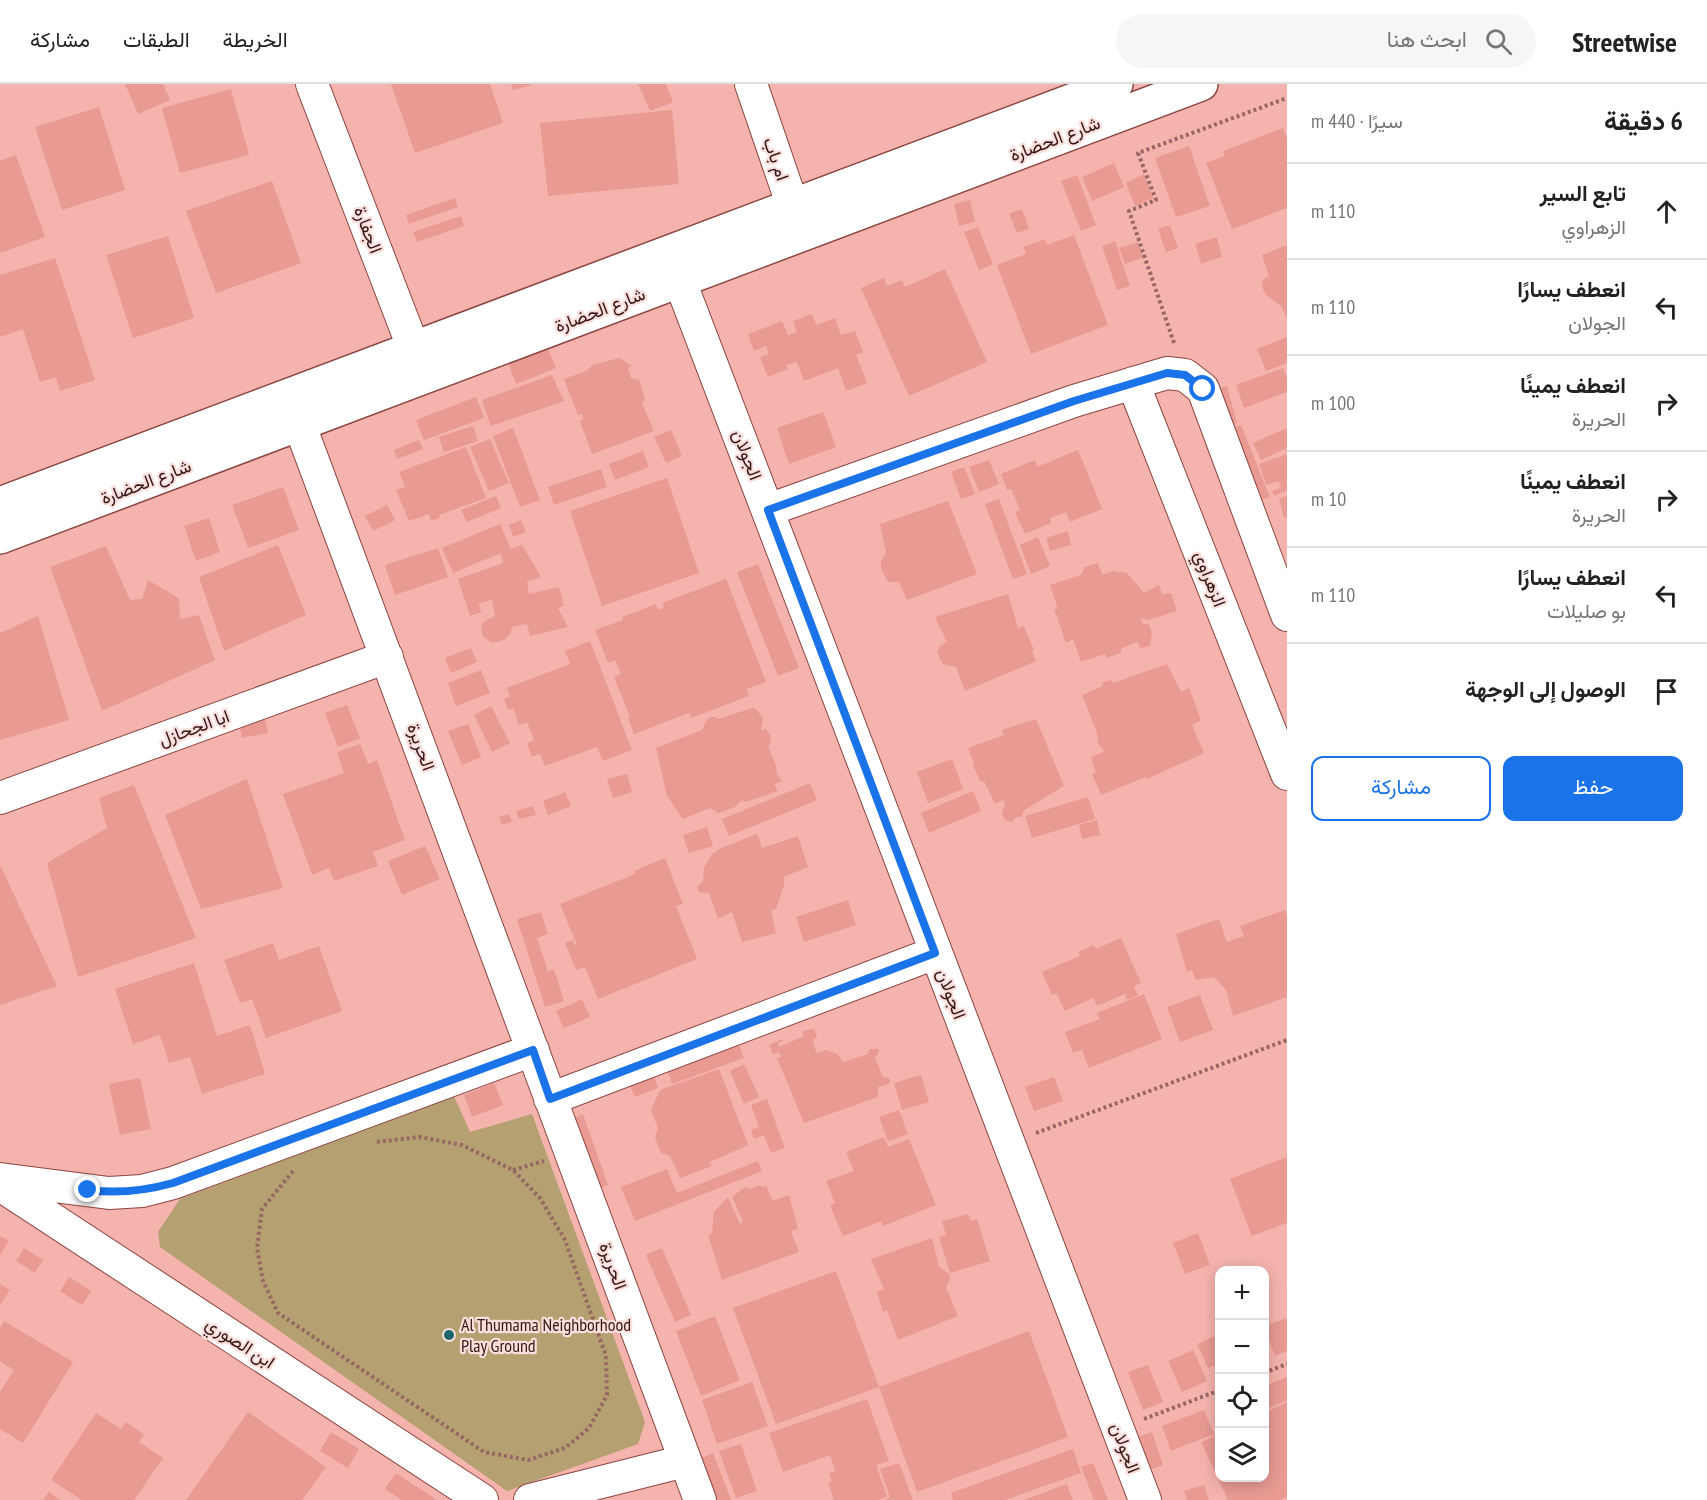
<!DOCTYPE html>
<html lang="ar">
<head>
<meta charset="utf-8">
<style>
	:root { --surface:#fff; --page:#f6f6f6; --text:#222; --muted:#767676; --line:#e0e0e0; --accent:#1a73e8 }
	body { margin:0; font-family:"PT Sans Narrow",Vazirmatn,sans-serif; background:var(--page); color:var(--text); direction:rtl }
	.controls { position:absolute; right:18px; bottom:18px; display:grid; overflow:hidden; border-radius:12px; box-shadow:0 3px 15px #0003 }
	.controls button { width:54px; height:54px; display:grid; place-items:center; padding:0; border:0; border-bottom:2px solid var(--line); background:var(--surface); color:var(--text); font:30px sans-serif }
	.stop { position:absolute; width:18px; height:18px; margin:-14px; border:4px solid #1a73e8; border-radius:50%; background:#fff }
	.stop.end { background:#1a73e8; border-color:#fff; box-shadow:0 2px 6px #0008 }
	.list { margin:0; padding:0; list-style:none }
	h2 { display:flex; justify-content:space-between; align-items:center; height:78px; margin:0; padding:0 24px; font-size:26px }
	h2 small { font-size:20px; font-weight:400; color:var(--muted) }
	.list li { display:grid; grid-template-columns:39px 1fr auto; gap:18px; align-items:center; box-sizing:border-box; height:96px; padding:0 24px; border-top:2px solid var(--line) }
	.list b { display:block; font-size:22px; white-space:nowrap }
	.list p { margin:0; font-size:20px; white-space:nowrap; color:var(--muted) }
	.list em { font-size:20px; font-style:normal; color:var(--muted) }
	.actions { display:flex; gap:12px; padding:18px 24px }
	.actions a { flex:1; padding:14px 0; border:2px solid var(--accent); border-radius:12px; text-align:center; font-size:21px; color:var(--accent) }
	.actions .main { background:var(--accent); color:#fff }
	.icon { flex:none; width:33px; height:33px; fill:none; stroke:currentColor; stroke-width:2; stroke-linecap:round; stroke-linejoin:round }
	.map { position:relative; flex:none; width:1287px; height:1416px; overflow:hidden; direction:ltr }
	header { display:flex; align-items:center; gap:36px; box-sizing:border-box; height:84px; padding:0 30px; background:var(--surface); border-bottom:2px solid var(--line) }
	header strong { font-size:28px }
	nav { display:flex; gap:33px; margin-inline-start:auto; font-size:21px }
	.search { width:420px; height:54px; background:var(--page); display:flex; align-items:center; gap:15px; box-sizing:border-box; padding:0 21px; border-radius:33px; color:var(--muted); font-size:22px }
	main { display:flex }
	aside { flex:1; background:var(--surface) }
	.map>svg:first-child { display:block }
</style>
</head>
<body>
<header>
<strong>Streetwise</strong>
<div class="search"><svg class="icon" aria-label="search" viewBox="0 0 24 24"><circle cx="10" cy="10" r="6"/><path d="M15 15l6 6"/></svg>ابحث هنا</div>
<nav><a>الخريطة</a><a>الطبقات</a><a>مشاركة</a></nav>
</header>
<main>
<aside>
<h2>6 دقيقة<small>سيرًا · 440 m</small></h2>
<ul class="list">
<li><svg class="icon" aria-label="ahead" viewBox="0 0 24 24"><path d="M12 20V5M6 11l6-6 6 6"/></svg><div><b>تابع السير</b><p>الزهراوي</p></div><em>110 m</em></li>
<li><svg class="icon" aria-label="left" viewBox="0 0 24 24"><path d="M17 20v-9H6M10 6l-5 5 5 5"/></svg><div><b>انعطف يسارًا</b><p>الجولان</p></div><em>110 m</em></li>
<li><svg class="icon" aria-label="right" viewBox="0 0 24 24"><path d="M7 20v-9h11M14 6l5 5-5 5"/></svg><div><b>انعطف يمينًا</b><p>الحريرة</p></div><em>100 m</em></li>
<li><svg class="icon" aria-label="right" viewBox="0 0 24 24"><path d="M7 20v-9h11M14 6l5 5-5 5"/></svg><div><b>انعطف يمينًا</b><p>الحريرة</p></div><em>10 m</em></li>
<li><svg class="icon" aria-label="left" viewBox="0 0 24 24"><path d="M17 20v-9H6M10 6l-5 5 5 5"/></svg><div><b>انعطف يسارًا</b><p>بو صليلات</p></div><em>110 m</em></li>
<li><svg class="icon" aria-label="arrive" viewBox="0 0 24 24"><path d="M6 21V4h12l-3 4 3 4H6"/></svg><div><b>الوصول إلى الوجهة</b></div></li>
</ul>
<div class="actions"><a class="main">حفظ</a><a>مشاركة</a></div>
</aside>
<div class="map">
<svg width="1287" height="1416" viewBox="0 0 1287 1416">
	<rect width="100%" height="100%" fill="#f5b3ad"/>
	<!-- green -->
	<path fill="#b5a072" d="M454 1012 470 1048 532 1030 645 1338 638 1360 507 1407 160 1163 158 1148 180 1115Z"/>
	<!-- building -->
	<path fill="#e89a93" d="M125 0H163L170 16 138 30Z
		M391 0H490L503 39 415 69Z
		M511 0H531V1L513 6Z
		M638 0H666L673 18 650 27Z
		M231 5 249 71 180 89 162 24Z
		M99 23 125 106 62 126 35 43Z
		M672 26 679 100 548 112 540 39Z
		M1283 44 1287 54V124L1232 145 1206 79 1225 72 1223 67Z
		M1189 62 1210 122 1176 133 1155 74Z
		M16 71 45 153 0 169V77Z
		M1114 79 1124 103 1092 117 1082 93Z
		M1144 90 1153 114 1135 122 1126 99Z
		M1077 91 1096 141 1081 147 1061 97Z
		M272 97 301 179 216 209 186 127Z
		M455 114 458 123 409 140 406 131Z
		M970 116 975 138 959 142 954 120Z
		M1022 125 1029 145 1017 149 1009 130Z
		M461 132 464 142 417 158 413 148Z
		M1170 141 1178 164 1166 168 1158 145Z
		M978 143 993 180 979 186 964 148Z
		M1074 151 1108 241 1031 270 997 181 1026 170 1023 163 1045 155 1047 161Z
		M168 152 194 234 133 254 106 171Z
		M1217 153 1222 173 1201 180 1195 160Z
		M1115 157 1130 202 1117 206 1102 162Z
		M1138 158 1144 173 1125 180 1119 164Z
		M1287 161V235L1281 222 1266 211 1262 203 1263 196 1269 192 1262 171Z
		M55 174 95 296 60 307 56 293 40 298 23 245 0 253V191Z
		M945 185 987 278 909 312 861 204 884 194 887 202 902 196 905 203Z
		M812 230 816 241 835 234 841 251 855 247 863 268 856 271 867 299 846 307 838 284 804 297 797 278 786 281 788 285 768 293 760 273 769 270 766 262 754 267 748 250 782 237 788 251 797 248 793 237Z
		M1287 253V279L1266 287 1257 265Z
		M548 265 556 284 516 300 509 281Z
		M619 274 632 282 628 284 631 294 639 296 645 315 642 319 654 347 592 370 580 337 583 336 582 330 578 331 564 295 586 287 593 281Z
		M1283 284 1287 294V308L1244 324 1236 301Z
		M552 291 564 317 491 342 482 316Z
		M1227 302 1237 339 1218 344 1208 307Z
		M476 313 484 334 424 356 416 336Z
		M823 328 836 363 789 380 777 344Z
		M1241 341 1270 413 1255 418 1227 347Z
		M473 342 478 357 444 368 439 353Z
		M513 344 540 416 520 423 493 352Z
		M1287 344V364L1261 376 1253 359Z
		M671 346 682 372 666 379 654 353Z
		M490 355 509 399 489 407 470 363Z
		M419 356 423 365 397 375 394 366Z
		M466 363 486 414 439 431 440 434 431 437 429 430 409 437 396 406 405 403 399 388Z
		M1078 366 1102 425 1070 438 1066 428 1050 434 1051 439 1025 450 1015 428 1020 426 1011 405 1007 406 1001 390 1035 376 1037 383Z
		M643 367 649 383 615 396 609 380Z
		M1287 370V407L1274 412 1272 407 1281 404 1279 397 1266 401 1259 380Z
		M989 376 999 400 979 408 969 383Z
		M964 383 975 410 961 415 951 388Z
		M601 385 607 403 554 421 548 403Z
		M667 394 699 489 602 522 570 427Z
		M283 403 299 446 248 464 232 421Z
		M496 412 501 424 467 438 461 426Z
		M1287 412V433L1284 434 1279 414Z
		M999 415 1027 490 1013 495 985 420Z
		M948 417 977 490 907 516 899 498H888L881 484V478L886 468 880 440Z
		M387 421 395 436 373 447 365 432Z
		M209 434 220 468 196 477 184 442Z
		M521 436 526 448 513 453 509 441Z
		M500 440 511 465 522 461 541 493 527 498 529 510 559 503 564 522 558 524 568 543 530 552 527 540 512 543 510 550 505 555 498 558H491L483 553 481 542 485 537 495 532 492 515 478 520 482 528 470 532 458 495 503 479 501 469 453 489 442 464Z
		M1068 447 1071 461 1050 467 1046 454Z
		M1038 453 1050 482 1031 490 1020 461Z
		M278 461 306 531 224 567 199 493Z
		M106 462 130 516 142 515 148 496 179 514 180 535 199 531 215 576 102 627 50 483Z
		M438 464 448 493 395 511 385 481Z
		M1098 479 1102 491 1113 487 1127 489 1144 509 1159 501 1162 510 1171 509 1177 527 1148 536 1141 534 1143 540H1149L1152 548 1150 562 1140 564 1137 558 1120 565 1122 568 1107 574 1105 570 1081 578 1073 555 1066 559 1054 525H1058L1050 501 1081 491 1085 483Z
		M758 480 799 584 778 592 737 488Z
		M726 495 766 598 746 605 749 612 691 634 689 629 634 650 628 634 630 633 614 593 621 590 615 576 608 579 595 546 623 536 622 533 656 520 658 526 664 523 662 519Z
		M1008 510 1018 544 1024 542 1034 566 1032 567 1036 577 965 607 956 583 943 580 937 569 940 562 947 558 935 533Z
		M38 532 69 636 0 656V549Z
		M590 557 632 666 603 677 597 663 545 682 540 670 532 673 527 659 534 656 527 638 519 641 513 624 508 626 504 615 510 612 507 604 570 580 565 567Z
		M471 564 477 578 451 589 445 574Z
		M1167 580 1181 608 1189 604 1201 636 1192 641 1204 669 1147 695 1146 693 1101 711 1092 690 1096 689 1091 673 1105 667 1098 660 1097 649 1082 611 1103 602 1102 599 1111 596 1113 599Z
		M481 586 490 609 456 622 448 599Z
		M347 621 360 654 338 663 325 629Z
		M491 622 510 659 492 668 474 631Z
		M752 624 757 626 763 635 761 646 766 645 770 651 771 659 768 662 776 681 777 690 782 697 774 700 778 707 745 718 742 716 735 723 722 728 718 729 710 724 683 735 667 712 656 664 702 646 706 637 711 633H716L718 635Z
		M263 627 268 649 242 654 238 632Z
		M1036 635 1064 702 1023 727 1022 733H1016L1012 738 1008 737 1004 735 1002 729 1005 721 1003 716 995 720 984 697 981 698 973 682 974 680 968 664 1004 651 1002 646Z
		M468 640 481 673 462 681 448 647Z
		M360 660 368 680 377 676 405 756 373 768 378 782 334 797 329 784 312 791 283 710 344 689 337 668Z
		M952 675 963 705 928 719 917 688Z
		M627 690 632 708 613 714 607 695Z
		M247 695 283 804 201 825 165 731Z
		M810 699 817 716 729 752 722 735Z
		M134 701 196 854 78 893 47 779 107 744 99 714Z
		M973 707 981 727 929 749 921 729Z
		M565 708 571 722 548 731 543 717Z
		M1088 713 1095 735 1032 754 1025 732Z
		M533 722 536 731 519 735 516 727Z
		M509 730 512 738 502 741 499 733Z
		M1097 736 1100 751 1082 755 1079 741Z
		M707 743 713 762 689 769 683 751Z
		M757 750 762 764 798 752 808 783 784 793V802L776 825 771 826 776 849 742 858 732 828 718 835 709 809 699 808 697 803 703 798 704 784 712 770 721 764Z
		M425 762 440 795 402 811 388 777Z
		M665 774 683 820 676 822 697 875 598 915 585 883 576 886 565 859 573 856 575 862 577 861 560 820 635 790 634 787Z
		M0 781 57 902 0 921Z
		M848 816 856 841 804 858 796 833Z
		M1285 826 1287 832V913L1233 932 1226 906 1214 893 1196 896 1192 886 1187 888 1176 850 1219 835 1227 858 1244 852 1240 842Z
		M541 828 548 850 537 854 548 888 554 885 564 917 545 923 517 835Z
		M1121 854 1141 899 1134 902 1138 911 1127 916 1125 910 1097 922 1093 914 1065 927 1056 909 1052 911 1042 888 1080 872 1078 868 1094 861 1096 865Z
		M273 859 279 876 319 862 342 927 266 954 252 915 240 919 224 876Z
		M194 879 217 952 250 941 265 990 202 1010 190 973 169 979 160 951 133 960 115 905Z
		M1144 910 1162 955 1089 984 1082 965 1073 969 1065 948 1100 935 1097 929Z
		M1200 911 1213 946 1180 958 1167 923Z
		M582 915 590 933 564 944 556 927Z
		M814 945 817 953 813 956 816 968 818 969 826 966 837 970 843 978 868 970 870 965H879L878 970 875 974 883 993 889 994 890 997 889 1000 878 1003V1013L804 1039 777 974 781 973 779 968 773 970 769 961 782 955 783 957 778 959 779 963 804 952 802 947Z
		M738 957 744 974 672 1000 666 983Z
		M744 980 759 1013 744 1020 730 987Z
		M719 985 748 1061 710 1078 712 1082 680 1094 670 1072 661 1069 655 1054 658 1044 651 1026 660 1006Z
		M921 991 929 1018 902 1026 894 999Z
		M654 992 658 1004 635 1013 630 1001Z
		M1054 993 1063 1017 1034 1027 1025 1003Z
		M140 994 151 1045 120 1051 109 1000Z
		M494 999 503 1021 472 1033 464 1011Z
		M767 1015 785 1064 771 1069 764 1051 754 1055 751 1046 759 1043 751 1021Z
		M899 1026 908 1050 888 1057 879 1033Z
		M583 1030 608 1101 592 1107 568 1036Z
		M884 1053 888 1063 909 1055 936 1121 883 1142 881 1137 843 1152 830 1121 835 1119 826 1097 854 1087 846 1068Z
		M1287 1073V1139L1252 1152 1230 1095Z
		M758 1077 762 1087 635 1137 621 1103 667 1085 677 1109Z
		M760 1101 763 1103 766 1102 773 1117 789 1111 798 1145 791 1147 799 1168 722 1196 708 1151 712 1149 714 1128 728 1113 740 1140 743 1137 732 1113 742 1105 748 1103 749 1106Z
		M968 1130 971 1137 977 1135 990 1177 950 1189 939 1153 946 1151 942 1137Z
		M1198 1149 1210 1181 1185 1190 1173 1159Z
		M0 1152 9 1157 0 1171Z
		M932 1154 939 1183 949 1190 950 1194 946 1204 958 1232 898 1256 887 1226 883 1228 877 1208 884 1205 871 1175Z
		M24 1164 43 1176 35 1189 16 1177Z
		M662 1164 691 1231 675 1238 646 1171Z
		M836 1187 879 1303 776 1340 733 1224Z
		M69 1193 91 1207 82 1221 60 1207Z
		M0 1200 10 1206 0 1221Z
		M715 1232 740 1296 701 1312 676 1247Z
		M1287 1234V1267L1275 1272 1264 1242Z
		M4 1237 73 1278 23 1359 0 1345V1308L14 1286 0 1277V1244Z
		M1029 1247 1068 1353 917 1408 879 1303Z
		M1220 1250V1279L1208 1284 1197 1260Z
		M1193 1266 1207 1297 1182 1308 1168 1277Z
		M1148 1281 1163 1318 1143 1326 1128 1288Z
		M1287 1293V1316L1264 1326V1302Z
		M752 1298 768 1342 717 1360 702 1316Z
		M867 1315 889 1377 876 1381 887 1413 877 1416H834L828 1399 832 1397 829 1389 835 1387 830 1371 783 1388 769 1349Z
		M1287 1318V1413L1280 1416H1228L1201 1358 1220 1350V1394H1264V1329Z
		M1204 1326 1214 1350 1171 1367 1162 1342Z
		M248 1328 326 1383 302 1416H186Z
		M96 1329 121 1345 126 1338 144 1350 139 1358 163 1374 134 1416H82L51 1396Z
		M331 1348 359 1365 348 1384 320 1367Z
		M1152 1348 1163 1381 1146 1387 1135 1354Z
		M741 1360 757 1407 736 1414 719 1367Z
		M1073 1365 1081 1389 1005 1416H953L951 1409Z
		M713 1369 731 1416H711L696 1376Z
		M899 1379 913 1416H884L890 1413 880 1385Z
		M1093 1379 1108 1416H1094L1081 1383Z
		M396 1389 437 1416H402L385 1405Z
		M1067 1400 1073 1416H1024Z
		M1204 1401 1209 1416H1187L1184 1407Z
		M49 1408 60 1416H43Z"/>
	<g fill="none" stroke-linecap="round" stroke-linejoin="round">
		<!-- street casing -->
		<g stroke="#8c4541" stroke-width="34">
			<path id="street" d="M312 0 423 289
				M751 0 801 146
				M670 171 1145 1416
				M1133 299 1287 690
				M290 315 700 1416
				M768 426 1074 317 1167 289 1185 291 1203 305 1287 531
				M0 714 387 573
				M550 1015 935 869
				M0 1095 109 1109 142 1107 173 1099 533 966
				M0 1101 482 1416
				M530 1416 685 1377"/>
		</g>
		<!-- secondary casing -->
		<g stroke="#8c4541" stroke-width="36">
			<path id="secondary" d="M0 420 1116 0
				M0 453 1201 0"/>
		</g>
		<!-- path -->
		<path stroke="#976763" stroke-width="4" stroke-dasharray="3 3" stroke-linecap="butt" d="M1174 259 1129 127 1156 116 1138 69 1287 14
			M1036 1049 1287 956
			M513 1086 544 1077
			M293 1087 262 1125 257 1164 263 1197 278 1229 484 1368 528 1376 565 1364 589 1344 607 1311 606 1272 565 1156 540 1114 513 1086 462 1061 420 1053 375 1058
			M1264 1289 1287 1280
			M1144 1335 1220 1306"/>
		<!-- street -->
		<use href="#street" stroke="#fff" stroke-width="32"/>
		<!-- secondary -->
		<use href="#secondary" stroke="#fff" stroke-width="33"/>
	</g>
	<g fill="none" stroke-linecap="round" stroke-linejoin="round">
		<!-- route -->
		<path stroke="#1a73e8" stroke-width="8" d="M88 1106C118 1110 144 1107 173 1099L533 966 550 1015 935 869 768 426 1074 317 1167 289 1185 291 1203 305"/>
	</g>
	<!-- markers -->
	<circle fill="#1a676f" stroke="#fae0dd" stroke-width="2" cx="449" cy="1251" r="6"/>
	<g text-anchor="middle" stroke-width="4.5" stroke-linejoin="round" paint-order="stroke">
		<!-- street labels -->
		<g font-size="18" fill="#341614" stroke="#fae0dd">
			<text transform="translate(1055 55) rotate(-21)" y="6">شارع الحضارة</text>
			<text transform="translate(776 75) rotate(71)" y="6">ام باب</text>
			<text transform="translate(368 146) rotate(69)" y="6">الجفارة</text>
			<text transform="translate(600 226) rotate(-21)" y="6">شارع الحضارة</text>
			<text transform="translate(747 371) rotate(69)" y="6">الجولان</text>
			<text transform="translate(146 398) rotate(-21)" y="6">شارع الحضارة</text>
			<text transform="translate(1210 495) rotate(69)" y="6">الزهراوي</text>
			<text transform="translate(194 644) rotate(-20)" y="6">ابا الجحازل</text>
			<text transform="translate(421 663) rotate(70)" y="6">الحريرة</text>
			<text transform="translate(951 910) rotate(69)" y="6">الجولان</text>
			<text transform="translate(613 1182) rotate(70)" y="6">الحريرة</text>
			<text transform="translate(240 1259) rotate(33)" y="6">ابن الصوري</text>
			<text transform="translate(1125 1364) rotate(69)" y="6">الجولان</text>
		</g>
		<!-- poi labels -->
		<g font-size="18" fill="#341614" stroke="#fae0dd" text-anchor="start">
			<text x="461" y="1247">Al Thumama Neighborhood<tspan x="461" dy="21">Play Ground</tspan></text>
		</g>
	</g>
</svg>
<div class="controls">
<button>+</button>
<button>−</button>
<button><svg class="icon" aria-label="locate" viewBox="0 0 24 24"><circle cx="12" cy="12" r="6"/><path d="M12 2v4M12 18v4M2 12h4M18 12h4"/></svg></button>
<button><svg class="icon" aria-label="layers" viewBox="0 0 24 24"><path d="M12 4l9 5-9 5-9-5zM3 14l9 5 9-5"/></svg></button>
</div>
<div class="stop" style="left:1203px;top:305px"></div>
<div class="stop end" style="left:88px;top:1106px"></div>
</div>
</main>
</body>
</html>
